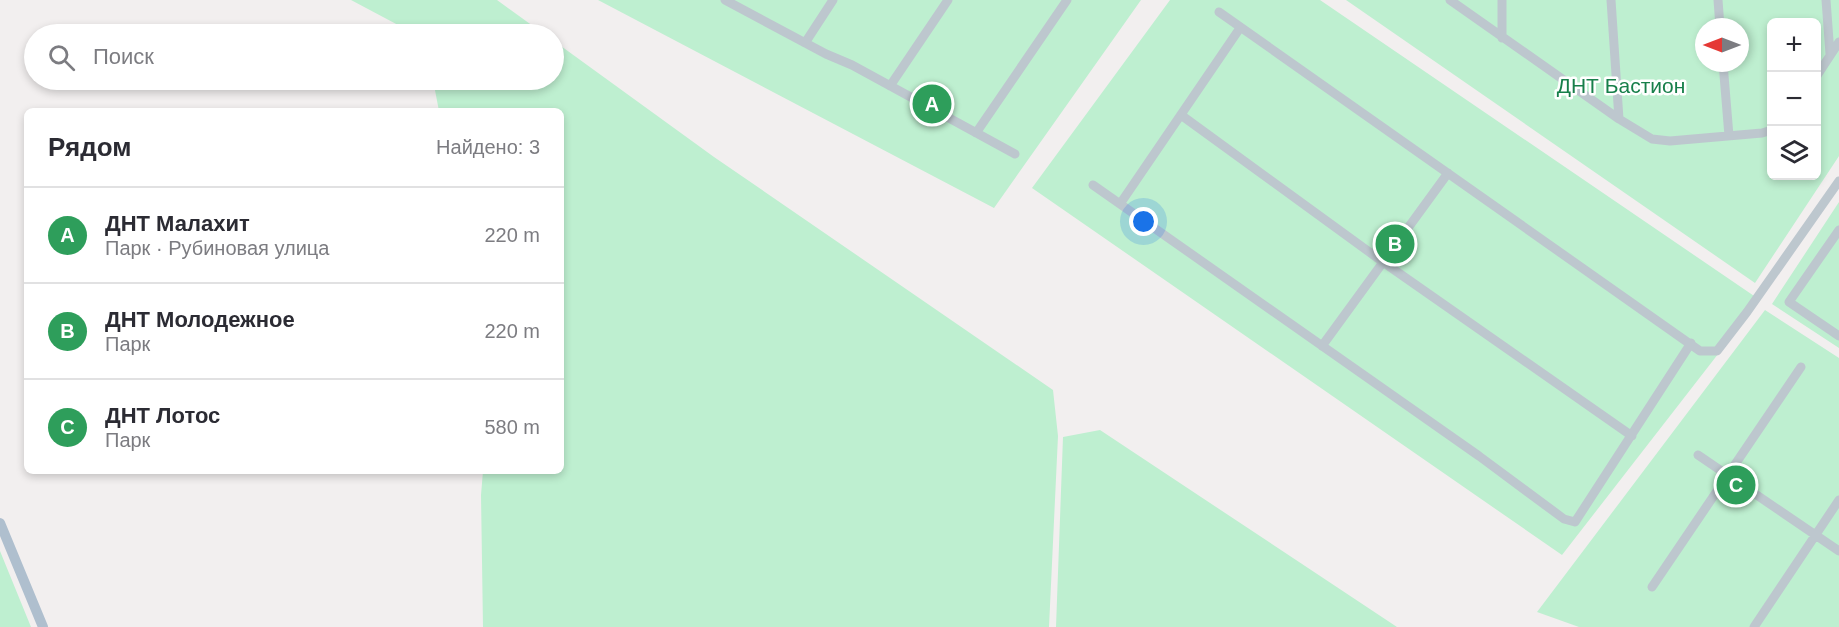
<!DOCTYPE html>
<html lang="ru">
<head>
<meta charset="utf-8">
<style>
	:root { --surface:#fff; --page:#f2f2f3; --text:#2b2b33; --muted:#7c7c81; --line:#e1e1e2; --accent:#7c3aed }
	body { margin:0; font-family:Arial,sans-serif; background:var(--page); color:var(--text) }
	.controls { position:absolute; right:18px; top:18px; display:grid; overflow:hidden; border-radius:9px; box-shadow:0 3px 9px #0003 }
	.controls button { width:54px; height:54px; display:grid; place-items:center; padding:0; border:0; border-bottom:2px solid var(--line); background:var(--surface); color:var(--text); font:30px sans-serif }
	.compass { position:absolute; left:1695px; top:18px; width:54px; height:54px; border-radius:50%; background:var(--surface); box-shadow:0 3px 9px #0003; rotate:270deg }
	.you { position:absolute; left:1144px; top:222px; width:21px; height:21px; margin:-15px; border:4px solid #fff; border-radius:50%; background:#1a73e8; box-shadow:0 0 0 9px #1a73e833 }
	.badge { display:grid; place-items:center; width:39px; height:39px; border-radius:50%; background:var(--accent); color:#fff; font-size:20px; font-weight:700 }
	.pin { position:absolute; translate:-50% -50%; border:3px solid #fff; box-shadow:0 2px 6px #0006 }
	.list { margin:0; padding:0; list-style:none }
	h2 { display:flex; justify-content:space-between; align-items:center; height:78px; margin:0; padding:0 24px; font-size:26px }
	h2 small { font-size:20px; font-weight:400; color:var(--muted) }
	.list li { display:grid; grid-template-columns:39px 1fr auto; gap:18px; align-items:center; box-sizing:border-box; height:96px; padding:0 24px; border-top:2px solid var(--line) }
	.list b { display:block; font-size:22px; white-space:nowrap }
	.list p { margin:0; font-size:20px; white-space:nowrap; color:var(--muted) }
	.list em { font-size:20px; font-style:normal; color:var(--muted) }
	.icon { flex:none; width:33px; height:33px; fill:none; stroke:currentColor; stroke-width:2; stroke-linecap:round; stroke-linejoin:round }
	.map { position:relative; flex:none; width:1839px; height:627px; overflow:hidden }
	.search { position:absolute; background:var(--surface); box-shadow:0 3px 9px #0003; left:24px; top:24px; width:540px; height:66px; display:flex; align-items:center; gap:15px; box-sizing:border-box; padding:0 21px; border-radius:33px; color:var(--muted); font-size:22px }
	.panel { position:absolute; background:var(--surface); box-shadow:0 3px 9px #0003; left:24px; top:108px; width:540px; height:366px; border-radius:9px }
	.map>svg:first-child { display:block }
</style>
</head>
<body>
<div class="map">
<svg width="1839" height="627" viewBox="0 0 1839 627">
	<rect width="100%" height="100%" fill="#f2efef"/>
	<!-- green -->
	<path fill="#beefd0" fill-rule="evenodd" d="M351 0H497L544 34H415Z
		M598 0H1141L994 208Z
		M1170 0H1320L1760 300 1562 555 1032 188Z
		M1346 0H1839V156L1755 283ZM1772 22H1816V176H1772ZM1704 27H1740V63H1704Z
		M554 41 714 157 1053 390 1058 436 1049 627H483L481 495 483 471H561V111H439L433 80H554Z
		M1839 202V348L1772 304Z
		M1765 310 1839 358V627H1579L1537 612Z
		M1100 430 1397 627H1056L1063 437Z
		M0 551 31 627H0Z"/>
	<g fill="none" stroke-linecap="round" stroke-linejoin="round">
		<!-- minor -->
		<path stroke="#bdc7ce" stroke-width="9" d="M725 0 826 54 852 65 1015 154
			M1450 0 1619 119 1652 139 1670 141 1762 133 1772 130
			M1611 0 1619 119
			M1718 0 1720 27
			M1826 0 1830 54
			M1219 12 1700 351H1717L1747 312 1839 181
			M1502 38V0
			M805 43 833 0
			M1723 63 1729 136
			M1816 77 1839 42
			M890 86 948 0
			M1181 115 1383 262 1632 436
			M976 133 1067 0
			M1093 185 1479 456 1564 519 1575 522 1691 343
			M1120 204 1240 28
			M1839 230 1789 302 1839 336
			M1322 346 1448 173
			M1698 455 1839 551
			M1652 587 1801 367
			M1754 627 1839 500"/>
		<!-- major -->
		<path stroke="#afbfce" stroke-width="10" d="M0 523 43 627"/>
	</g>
	<g text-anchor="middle" stroke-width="5" stroke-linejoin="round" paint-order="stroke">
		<!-- park labels -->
		<g font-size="21" fill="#177f4a" stroke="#fff">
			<text x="1621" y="93">ДНТ Бастион</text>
		</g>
	</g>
</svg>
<div class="controls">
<button>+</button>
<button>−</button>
<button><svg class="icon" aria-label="layers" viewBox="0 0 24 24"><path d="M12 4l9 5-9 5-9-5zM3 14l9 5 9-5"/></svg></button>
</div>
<svg class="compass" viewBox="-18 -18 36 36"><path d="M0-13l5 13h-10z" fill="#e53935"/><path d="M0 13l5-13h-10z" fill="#7c7c81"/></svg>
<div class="you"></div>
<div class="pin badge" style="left:932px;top:104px;background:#2e9e5b">A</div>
<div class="pin badge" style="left:1395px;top:244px;background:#2e9e5b">B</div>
<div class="pin badge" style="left:1736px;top:485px;background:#2e9e5b">C</div>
<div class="search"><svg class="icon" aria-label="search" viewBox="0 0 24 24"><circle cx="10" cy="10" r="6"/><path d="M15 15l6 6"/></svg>Поиск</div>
<section class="panel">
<h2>Рядом<small>Найдено: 3</small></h2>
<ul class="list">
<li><span class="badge" style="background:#2e9e5b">A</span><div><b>ДНТ Малахит</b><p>Парк · Рубиновая улица</p></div><em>220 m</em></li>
<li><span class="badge" style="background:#2e9e5b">B</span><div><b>ДНТ Молодежное</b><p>Парк</p></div><em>220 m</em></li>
<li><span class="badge" style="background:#2e9e5b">C</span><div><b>ДНТ Лотос</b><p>Парк</p></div><em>580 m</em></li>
</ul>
</section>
</div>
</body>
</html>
